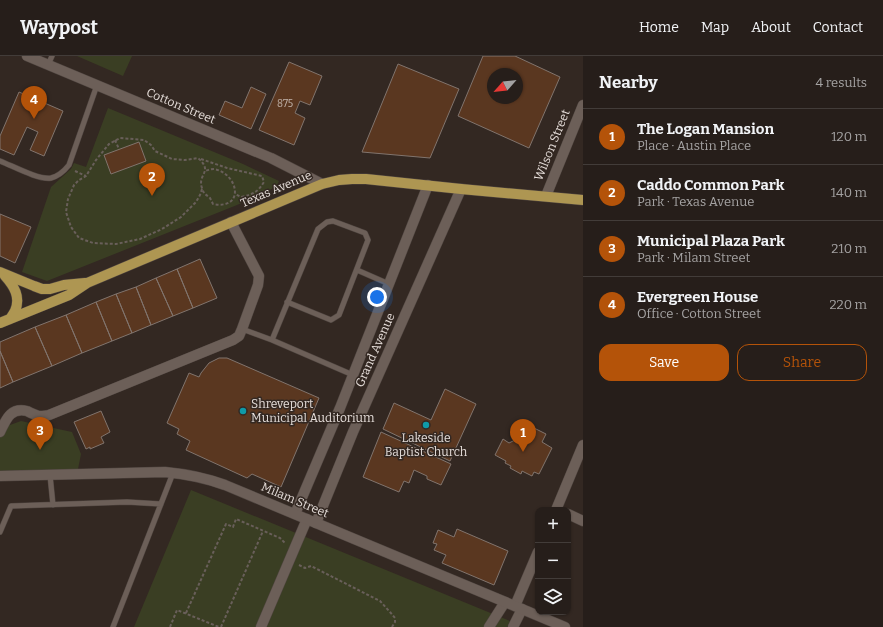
<!DOCTYPE html>
<html lang="en">
<head>
<meta charset="utf-8">
<style>
	:root { --surface:#261e1a; --page:#322b27; --text:#f1f3f6; --muted:#a4a2a2; --line:#423c39; --accent:#b45309 }
	body { margin:0; font-family:Bitter,serif; background:var(--page); color:var(--text) }
	.controls { position:absolute; right:12px; bottom:12px; display:grid; overflow:hidden; border-radius:8px; box-shadow:0 1px 3px #0004 }
	.controls button { width:36px; height:36px; display:grid; place-items:center; padding:0; border:0; border-bottom:1px solid var(--line); background:var(--surface); color:var(--text); font:20px sans-serif }
	.compass { position:absolute; left:487px; top:12px; width:36px; height:36px; border-radius:50%; background:var(--surface); box-shadow:0 1px 3px #0004; rotate:243deg }
	.you { position:absolute; left:377px; top:241px; width:14px; height:14px; margin:-10px; border:3px solid #fff; border-radius:50%; background:#1a73e8; box-shadow:0 0 0 6px #1a73e833 }
	.badge { display:grid; place-items:center; width:26px; height:26px; border-radius:50%; background:var(--accent); color:#fff; font-size:13px; font-weight:700 }
	.pin { position:absolute; translate:-50% -33px; filter:drop-shadow(0 1px 2px #0008) }
	.pin::after { content:''; position:absolute; top:21px; width:14px; height:12px; background:inherit; clip-path:polygon(0 0,100% 0,50% 100%) }
	.list { margin:0; padding:0; list-style:none }
	h2 { display:flex; justify-content:space-between; align-items:center; height:52px; margin:0; padding:0 16px; font-size:17px }
	h2 small { font-size:13px; font-weight:400; color:var(--muted) }
	.list li { display:grid; grid-template-columns:26px 1fr auto; gap:12px; align-items:center; box-sizing:border-box; height:56px; padding:0 16px; border-top:1px solid var(--line) }
	.list b { display:block; font-size:15px; white-space:nowrap }
	.list p { margin:0; font-size:13px; white-space:nowrap; color:var(--muted) }
	.list em { font-size:13px; font-style:normal; color:var(--muted) }
	.actions { display:flex; gap:8px; padding:12px 16px }
	.actions a { flex:1; padding:9px 0; border:1px solid var(--accent); border-radius:12px; text-align:center; font-size:14px; color:var(--accent) }
	.actions .main { background:var(--accent); color:#fff }
	.icon { flex:none; width:22px; height:22px; fill:none; stroke:currentColor; stroke-width:2; stroke-linecap:round; stroke-linejoin:round }
	.map { position:relative; flex:none; width:583px; height:571px; overflow:hidden }
	header { display:flex; align-items:center; gap:24px; box-sizing:border-box; height:56px; padding:0 20px; background:var(--surface); border-bottom:1px solid var(--line) }
	header strong { font-size:19px }
	nav { display:flex; gap:22px; margin-inline-start:auto; font-size:14px }
	main { display:flex }
	aside { flex:1; background:var(--surface) }
	.map>svg:first-child { display:block }
</style>
</head>
<body>
<header>
<strong>Waypost</strong>
<nav><a>Home</a><a>Map</a><a>About</a><a>Contact</a></nav>
</header>
<main>
<div class="map">
<svg width="583" height="571" viewBox="0 0 583 571">
	<rect width="100%" height="100%" fill="#332822"/>
	<!-- green -->
	<path fill="#3a3e23" d="M77 0H132L123 20Z
		M108 52 243 108 279 125 276 131 237 149 47 225 22 216 51 131 71 113 74 107 86 111Z
		M0 364 10 369 21 365 72 376 81 398 77 418 0 420Z
		M191 434 510 565 507 571H134Z"/>
	<!-- building -->
	<path fill="#5a3720" stroke="#81746d" fill-rule="evenodd" d="M483 0H515L560 21 529 92 458 60ZM493 18H517V42H493Z
		M289 6 322 20 310 49 300 45 295 57 305 62 294 89 259 74Z
		M398 8 459 33 430 102 362 96Z
		M251 31 266 38 251 73 219 59 225 45 242 52Z
		M19 36 63 55 44 100 30 94 38 76 27 71 14 99 0 93V80Z
		M139 86 146 105 111 118 104 99Z
		M0 158 31 171 15 207 0 200Z
		M200 203 217 242 193 252 177 213Z
		M177 213 193 252 173 260 156 222Z
		M156 222 173 260 151 269 136 231Z
		M136 231 151 269 132 277 116 238Z
		M116 238 132 277 112 285 96 246Z
		M96 246 112 285 82 297 66 259Z
		M66 259 82 297 52 310 35 271Z
		M35 271 52 310 13 326 0 295V286Z
		M0 295 13 326 0 332Z
		M219 302H227L319 342 281 431 252 418 247 422 186 394 190 385 177 378 179 373 167 367 189 317 199 321 201 317 209 307Z
		M445 333 476 348 450 405 383 373 394 347 431 364Z
		M101 355 110 376 101 381 104 387 90 393V391L86 393 74 366Z
		M528 369 546 378 542 386 552 392 539 418 534 416 532 420 522 415 521 418 510 412 511 410 505 407 506 405 495 399 503 383 509 387 515 384 518 378 522 381Z
		M381 376 451 408 441 429 427 423V420L414 414 409 427 404 425 399 436 363 421Z
		M457 473 508 495 494 529 442 507 446 499 434 494 437 488 433 487 438 474 454 481Z"/>
	<g fill="none" stroke-linecap="round" stroke-linejoin="round">
		<!-- lane casing -->
		<g stroke="#504641" stroke-width="6">
			<path id="lane" d="M48 9 52 0
				M0 105C13 110 38 124 51 122 59 120 65 114 69 109L97 29
				M357 214 389 228
				M242 273 272 284 353 319
				M272 284 318 173 327 166 333 165 365 177 368 184 339 259 331 264 287 246
				M50 419 53 449
				M0 476 11 450 127 446 161 448
				M113 571 173 417"/>
		</g>
		<!-- street casing -->
		<g stroke="#504641" stroke-width="11">
			<path id="street" d="M27 0 271 102 322 128
				M546 140 583 49
				M0 376C6 364 10 351 27 355 31 357 35 359 39 360 42 360 46 360 49 359L233 284 239 280 242 273 258 229 259 220 231 166
				M556 454 583 389
				M295 458 340 352 428 129
				M568 458 583 465
				M316 467 353 376 461 133
				M515 550 538 496
				M261 571 307 463
				M489 571 505 546
				M513 571 522 553"/>
		</g>
		<!-- secondary casing -->
		<g stroke="#504641" stroke-width="11">
			<path id="secondary" d="M0 420 165 416C186 418 206 422 225 429L565 571"/>
		</g>
		<!-- primary casing -->
		<g stroke="#504641" stroke-width="11">
			<path id="primary" d="M0 216 34 230 42 233H50L64 229 85 227
				M5 220C14 230 21 241 15 255 14 257 12 260 10 263
				M0 267 69 239 87 227 322 128 339 124 352 123H366L461 133 583 144"/>
		</g>
		<!-- path -->
		<path stroke="#695f5a" stroke-width="2" stroke-dasharray="3 2" stroke-linecap="butt" d="M115 84 119 93
			M201 103 227 112 262 120 264 126C257 137 253 138 241 141L235 138
			M75 115 86 120
			M202 133 200 139 196 146 181 161 162 173 140 183 116 188 93 187 79 182 71 171 66 156 68 143 74 129 79 124 86 120 96 104 109 88 120 82 144 84 151 89 155 95 172 103 185 104 198 102C214 116 197 118 202 132 204 139 206 138 210 142 211 144 212 146 213 148 246 154 238 117 214 113 211 113 208 114 205 115
			M299 509 305 512 311 510 380 545 390 556 395 562V566L392 571
			M186 557 226 468 233 471 236 463 280 482 285 487
			M170 571 177 554 219 571
			M221 571 263 475"/>
		<!-- lane -->
		<use href="#lane" stroke="#6c5f58" stroke-width="5"/>
		<!-- street -->
		<use href="#street" stroke="#6c5f58" stroke-width="10"/>
		<!-- secondary -->
		<use href="#secondary" stroke="#6c5f58" stroke-width="10"/>
		<!-- primary -->
		<use href="#primary" stroke="#ae9652" stroke-width="10"/>
	</g>
	<!-- markers -->
	<g fill="#0f9aa8" stroke="#332822" stroke-width="1.5">
		<circle cx="243" cy="355" r="4"/>
		<circle cx="426" cy="369" r="4"/>
	</g>
	<g text-anchor="middle" stroke-width="3" stroke-linejoin="round" paint-order="stroke">
		<!-- number labels -->
		<g font-size="10" fill="#c2b4ab">
			<text x="285" y="51">875</text>
		</g>
		<!-- street labels -->
		<g font-size="12" fill="#e5ddd9" stroke="#332822">
			<text transform="translate(181 50) rotate(23)" y="4">Cotton Street</text>
			<text transform="translate(552 89) rotate(-68)" y="4">Wilson Street</text>
			<text transform="translate(276 133) rotate(-23)" y="4">Texas Avenue</text>
			<text transform="translate(375 294) rotate(-66)" y="4">Grand Avenue</text>
			<text transform="translate(295 444) rotate(23)" y="4">Milam Street</text>
		</g>
		<!-- poi labels -->
		<g font-size="12" fill="#e5ddd9" stroke="#332822" text-anchor="start">
			<text x="251" y="352">Shreveport<tspan x="251" dy="14">Municipal Auditorium</tspan></text>
			<text x="426" y="386" text-anchor="middle">Lakeside<tspan x="426" dy="14">Baptist Church</tspan></text>
		</g>
	</g>
</svg>
<div class="controls">
<button>+</button>
<button>−</button>
<button><svg class="icon" aria-label="layers" viewBox="0 0 24 24"><path d="M12 4l9 5-9 5-9-5zM3 14l9 5 9-5"/></svg></button>
</div>
<svg class="compass" viewBox="-18 -18 36 36"><path d="M0-13l5 13h-10z" fill="#e53935"/><path d="M0 13l5-13h-10z" fill="#a4a2a2"/></svg>
<div class="you"></div>
<div class="pin badge" style="left:523px;top:396px">1</div>
<div class="pin badge" style="left:152px;top:140px">2</div>
<div class="pin badge" style="left:40px;top:394px">3</div>
<div class="pin badge" style="left:34px;top:63px">4</div>
</div>
<aside>
<h2>Nearby<small>4 results</small></h2>
<ul class="list">
<li><span class="badge">1</span><div><b>The Logan Mansion</b><p>Place · Austin Place</p></div><em>120 m</em></li>
<li><span class="badge">2</span><div><b>Caddo Common Park</b><p>Park · Texas Avenue</p></div><em>140 m</em></li>
<li><span class="badge">3</span><div><b>Municipal Plaza Park</b><p>Park · Milam Street</p></div><em>210 m</em></li>
<li><span class="badge">4</span><div><b>Evergreen House</b><p>Office · Cotton Street</p></div><em>220 m</em></li>
</ul>
<div class="actions"><a class="main">Save</a><a>Share</a></div>
</aside>
</main>
</body>
</html>
